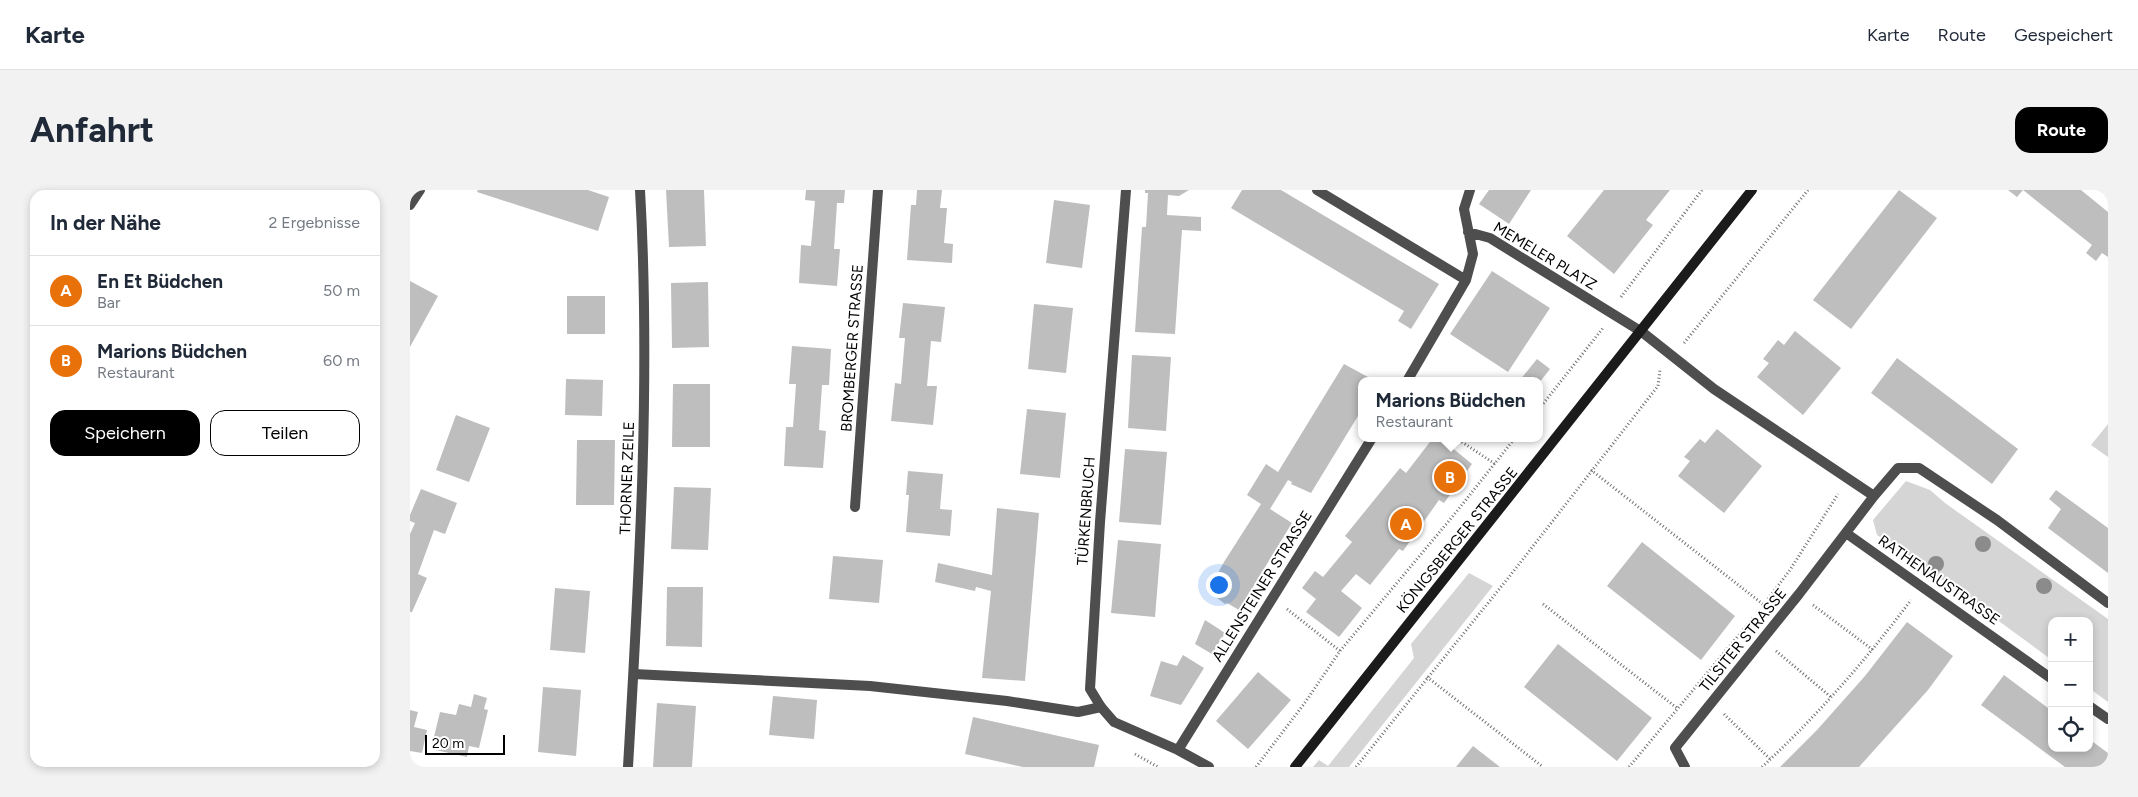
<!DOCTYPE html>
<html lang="de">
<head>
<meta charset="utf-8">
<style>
	:root { --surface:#fff; --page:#f2f2f3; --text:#1f2937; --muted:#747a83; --line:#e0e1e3; --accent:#000 }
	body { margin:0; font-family:Figtree,sans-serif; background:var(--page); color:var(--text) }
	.controls { position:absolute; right:15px; bottom:15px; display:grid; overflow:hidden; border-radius:10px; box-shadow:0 2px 8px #0003 }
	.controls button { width:45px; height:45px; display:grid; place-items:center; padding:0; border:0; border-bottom:1px solid var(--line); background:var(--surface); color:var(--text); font:25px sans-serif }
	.scale { position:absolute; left:15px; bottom:12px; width:80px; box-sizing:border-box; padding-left:5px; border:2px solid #000; border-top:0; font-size:14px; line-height:18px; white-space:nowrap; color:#000; -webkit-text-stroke:4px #fff; paint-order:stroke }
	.you { position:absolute; left:808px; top:394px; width:18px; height:18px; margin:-12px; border:4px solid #fff; border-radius:50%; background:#1a73e8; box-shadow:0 0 0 8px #1a73e833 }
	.badge { display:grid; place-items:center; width:32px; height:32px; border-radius:50%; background:var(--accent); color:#fff; font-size:16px; font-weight:700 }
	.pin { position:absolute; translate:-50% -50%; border:2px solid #fff; box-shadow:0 1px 5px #0006 }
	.popup { position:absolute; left:948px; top:187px; width:185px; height:65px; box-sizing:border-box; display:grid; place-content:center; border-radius:10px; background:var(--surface); filter:drop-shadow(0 1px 4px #0005); font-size:16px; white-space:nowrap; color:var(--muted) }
	.popup b { font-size:19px; color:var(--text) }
	.popup::after { content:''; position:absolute; left:50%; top:100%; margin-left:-10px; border:10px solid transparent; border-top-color:var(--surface) }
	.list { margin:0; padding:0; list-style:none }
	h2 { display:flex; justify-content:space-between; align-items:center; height:65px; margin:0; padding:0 20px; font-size:21px }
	h2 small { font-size:16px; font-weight:400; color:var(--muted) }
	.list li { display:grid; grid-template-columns:32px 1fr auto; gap:15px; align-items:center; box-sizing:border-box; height:70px; padding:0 20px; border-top:1px solid var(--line) }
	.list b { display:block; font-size:19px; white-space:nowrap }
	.list p { margin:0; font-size:16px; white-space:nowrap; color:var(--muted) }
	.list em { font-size:16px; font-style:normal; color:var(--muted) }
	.actions { display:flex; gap:10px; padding:15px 20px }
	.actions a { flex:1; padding:11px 0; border:1px solid var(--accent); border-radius:15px; text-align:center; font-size:18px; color:var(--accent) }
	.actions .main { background:var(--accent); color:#fff }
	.icon { flex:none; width:28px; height:28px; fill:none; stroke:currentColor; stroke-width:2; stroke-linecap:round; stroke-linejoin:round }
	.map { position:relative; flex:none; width:1698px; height:577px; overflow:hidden; border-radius:15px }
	header { display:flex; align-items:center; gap:30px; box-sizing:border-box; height:70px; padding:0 25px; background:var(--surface); border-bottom:1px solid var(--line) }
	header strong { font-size:24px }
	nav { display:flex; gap:28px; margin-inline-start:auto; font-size:18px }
	.intro { display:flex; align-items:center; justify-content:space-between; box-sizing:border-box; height:120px; padding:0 30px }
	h1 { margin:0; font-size:35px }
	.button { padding:12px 22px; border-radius:15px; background:var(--accent); color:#fff; font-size:18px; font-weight:700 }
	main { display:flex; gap:30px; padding:0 30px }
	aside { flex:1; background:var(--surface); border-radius:15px; box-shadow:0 2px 8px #0003 }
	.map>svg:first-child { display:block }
</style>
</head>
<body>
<header>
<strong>Karte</strong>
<nav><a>Karte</a><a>Route</a><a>Gespeichert</a></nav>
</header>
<div class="intro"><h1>Anfahrt</h1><a class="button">Route</a></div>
<main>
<aside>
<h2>In der Nähe<small>2 Ergebnisse</small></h2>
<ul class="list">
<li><span class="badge" style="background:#e8710a">A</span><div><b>En Et Büdchen</b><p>Bar</p></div><em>50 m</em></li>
<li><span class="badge" style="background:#e8710a">B</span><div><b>Marions Büdchen</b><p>Restaurant</p></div><em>60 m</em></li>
</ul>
<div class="actions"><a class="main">Speichern</a><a>Teilen</a></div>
</aside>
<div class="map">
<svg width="1698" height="577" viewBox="0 0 1698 577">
	<rect width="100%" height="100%" fill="#fff"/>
	<!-- green -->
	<path fill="#d5d5d5" d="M1698 234V267L1681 255Z
		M1496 291 1520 300 1535 313 1698 429V512L1679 498V431H1642V470L1501 367 1467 345 1463 330Z
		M1059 383 1083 396 939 577H903L909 570 918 576 1004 468 1001 454Z"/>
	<!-- building -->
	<path fill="#bebebe" d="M68 0H178L199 7 188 41 67 2Z
		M256 0H294L296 56 259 57Z
		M396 0H435L434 13H427L424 59H430L427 96 389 93 391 55 401 56 405 11 395 10Z
		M507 0H532L530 18H537L534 53 543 54 542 73 497 70 501 15H506Z
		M735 0H779L769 6 758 5 757 25 791 27V41L772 40 765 144 725 142 732 37H736L738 3H735Z
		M832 0H871L1029 94 1001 139 988 131 994 121 821 18Z
		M1079 0H1121L1099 34 1069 14Z
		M1194 0H1260L1236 30 1243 35 1204 84 1157 46Z
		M1489 0 1527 28 1441 139 1403 110Z
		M1598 0H1671L1698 22V67L1692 63 1686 71 1676 63 1682 55 1613 0 1607 7Z
		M644 10 680 15 672 78 636 73Z
		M1082 81 1140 118 1098 182 1040 144Z
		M0 91 28 106 0 157Z
		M298 92 299 157 262 158 261 93Z
		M157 106H195V144H157Z
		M493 113 535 117 531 152 521 151 517 196H527L523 235 481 231 485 193 491 194 495 148H489Z
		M624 114 663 118 656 183 618 179Z
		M1385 141 1431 178 1393 225 1347 187 1359 173 1353 169 1368 150 1374 155Z
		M382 156 421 159 419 195H412L409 240 416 241 413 278 374 276 376 237H383L386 194H379Z
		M722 165 761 167 756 241 718 238Z
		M1487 168 1608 259 1582 294 1461 203Z
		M1127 169 1140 179 1129 193V191H1109Z
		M934 174 958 187 962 191H951V221L901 303 881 294 882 292 878 290 860 319 882 333 829 420 817 413 815 414 798 401 814 372 851 314 837 305 856 274 868 282Z
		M156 189 193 190 192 226 155 225Z
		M263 194H300V257H262Z
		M617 219 656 223 650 288 610 284Z
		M46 225 80 238 59 292 26 280Z
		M1307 239 1352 276 1314 323 1268 286 1280 271 1274 267 1290 249 1295 253Z
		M1023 248H1030L1062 274 1034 313 1029 310 993 361 989 359 960 395 946 384 931 401 952 418 929 447 896 422 906 409 892 398 905 381 913 387 942 352 935 346 990 278 996 283Z
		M167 250H205L204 315H166Z
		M715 259 757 262 751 335 709 332Z
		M498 281 533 284 530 319 542 320 540 346 496 342 499 305H496Z
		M264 297 301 298 298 360 261 359Z
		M11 299 47 313 35 344 24 340 8 384 17 388 2 422H0V344L5 333 0 331V325Z
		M1646 300 1698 338V383L1638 338 1651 319 1639 309Z
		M587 318 629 323 615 491 572 488 581 401 566 397 565 401 525 392 528 373 582 385Z
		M708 350 751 354 745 427 701 423Z
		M1232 352 1325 426 1291 470 1197 396Z
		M423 366 473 370 469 413 419 409Z
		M257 397H293L292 457 256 456Z
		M145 398 180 401 175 463 140 460Z
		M795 430 815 443 802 464 785 454Z
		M1497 432 1543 466 1518 500 1449 577H1370L1407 540 1455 486Z
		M1148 454 1242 528 1207 571 1114 497Z
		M773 465 794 478 771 515 740 506 751 471 767 476Z
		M848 482 881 510 838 559 806 531Z
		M1594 485 1642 521V558H1679V549L1698 563V577H1655L1571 515Z
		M133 497 171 500 166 566 128 562Z
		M64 504 77 508 74 519 78 520 69 558 59 556 57 567 21 559 30 522 46 525 49 514 61 517Z
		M363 506 407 510 404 549 359 545Z
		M247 513 286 516 282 577H243Z
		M0 520 8 522 4 537 17 540 12 563 0 561Z
		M563 527 689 555 684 577H613L555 564Z
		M1063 556 1090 577H1046Z"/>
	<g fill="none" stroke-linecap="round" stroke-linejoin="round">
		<!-- path -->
		<path stroke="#707070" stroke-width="3" stroke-dasharray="1 2.5" stroke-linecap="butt" d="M1211 107 1292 0
			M1274 153 1398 0
			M1129 219 1193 138
			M1046 248 1085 274
			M1181 280 1354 415
			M1358 409 1380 380 1428 304
			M1133 414 1267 518
			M1403 415 1463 460
			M877 419 930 461
			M1366 461 1421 507
			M1017 487 1133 577
			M1314 524 1360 569
			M725 564 748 577
			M846 577 894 514 930 461 1043 326 1105 248
			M946 577 1099 387 1248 196 1250 180
			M1219 577 1343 428
			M1352 577C1407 526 1456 470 1501 410"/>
		<!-- lane -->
		<path stroke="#4e4e4e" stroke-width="10" d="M224 484 460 496 597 511 668 522 691 517"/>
		<!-- street -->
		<path stroke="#4e4e4e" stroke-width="10" d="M716 0 690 332 680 499 691 517 704 532 768 560 799 577
			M907 0 1056 90
			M0 15 10 0
			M1058 42 1080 48 1232 142 1304 199 1464 306
			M997 191 1056 90 1063 64 1054 19 1060 0
			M445 317 468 0
			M1436 343 1642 489
			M1679 516 1698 529
			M768 560 962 248
			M218 577C229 385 241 192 230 0
			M1275 577 1265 558 1389 404 1464 306 1488 278H1509L1587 330 1698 413"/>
		<!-- secondary -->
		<path stroke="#1b1b1b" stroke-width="10" d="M885 577 1342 0"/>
	</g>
	<!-- trees -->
	<g fill="#8b8b8b">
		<circle cx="1573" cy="354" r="8"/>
		<circle cx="1526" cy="374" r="8"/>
		<circle cx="1634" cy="396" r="8"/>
	</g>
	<g text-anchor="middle" stroke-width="4" stroke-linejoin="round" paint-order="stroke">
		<!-- street labels -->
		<g font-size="15" fill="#000" stroke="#fff">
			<text transform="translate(1135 66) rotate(31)" y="5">MEMELER PLATZ</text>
			<text transform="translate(442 158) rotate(-86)" y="5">BROMBERGER STRASSE</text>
			<text transform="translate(217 288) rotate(-88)" y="5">THORNER ZEILE</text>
			<text transform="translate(676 321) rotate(-86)" y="5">TÜRKENBRUCH</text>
			<text transform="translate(1047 350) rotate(-51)" y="5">KÖNIGSBERGER STRASSE</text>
			<text transform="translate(1529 390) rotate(35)" y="5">RATHENAUSTRASSE</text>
			<text transform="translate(852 396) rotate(-58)" y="5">ALLENSTEINER STRASSE</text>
			<text transform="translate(1333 450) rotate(-51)" y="5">TILSITER STRASSE</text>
		</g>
	</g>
</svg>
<div class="controls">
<button>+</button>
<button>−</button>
<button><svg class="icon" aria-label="locate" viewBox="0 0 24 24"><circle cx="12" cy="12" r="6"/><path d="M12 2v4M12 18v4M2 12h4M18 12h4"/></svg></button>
</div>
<div class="scale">20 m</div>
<div class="you"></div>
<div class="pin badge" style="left:996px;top:334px;background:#e8710a">A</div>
<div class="pin badge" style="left:1040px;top:287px;background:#e8710a">B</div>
<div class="popup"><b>Marions Büdchen</b>Restaurant</div>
</div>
</main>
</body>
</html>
